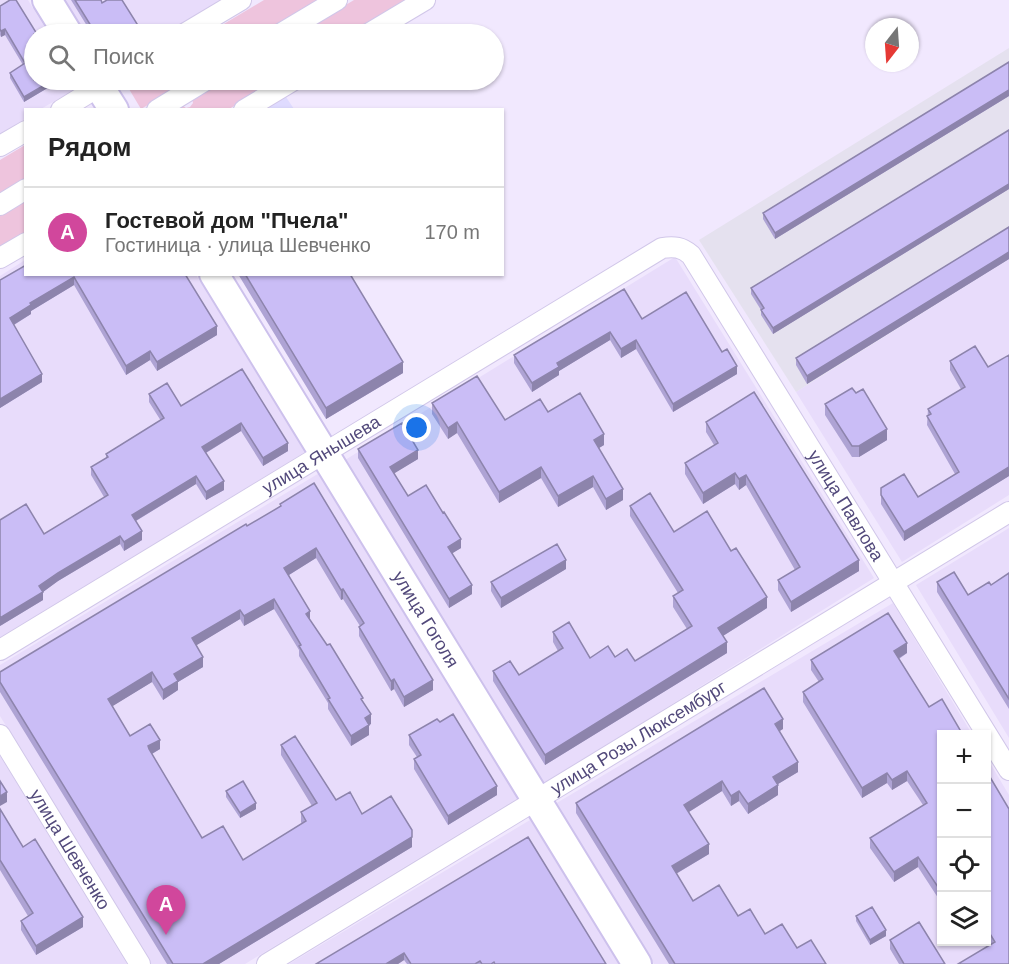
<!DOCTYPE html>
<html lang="ru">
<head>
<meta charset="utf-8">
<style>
	:root { --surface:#fff; --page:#f2f2f2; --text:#222; --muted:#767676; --line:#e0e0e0; --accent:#db2777 }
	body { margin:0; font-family:Helvetica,sans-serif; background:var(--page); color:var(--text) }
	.controls { position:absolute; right:18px; bottom:18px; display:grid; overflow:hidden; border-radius:0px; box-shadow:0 2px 4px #0004 }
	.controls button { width:54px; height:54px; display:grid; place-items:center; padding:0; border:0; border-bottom:2px solid var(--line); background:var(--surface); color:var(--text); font:30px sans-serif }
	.compass { position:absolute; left:865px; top:18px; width:54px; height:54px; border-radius:50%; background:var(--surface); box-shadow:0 2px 4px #0004; rotate:197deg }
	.you { position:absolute; left:417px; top:428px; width:21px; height:21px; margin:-15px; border:4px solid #fff; border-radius:50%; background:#1a73e8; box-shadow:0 0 0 9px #1a73e833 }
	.badge { display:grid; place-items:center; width:39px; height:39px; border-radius:50%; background:var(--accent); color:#fff; font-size:20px; font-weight:700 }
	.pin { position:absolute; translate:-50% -50px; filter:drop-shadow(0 2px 3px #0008) }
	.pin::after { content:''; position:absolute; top:32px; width:21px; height:18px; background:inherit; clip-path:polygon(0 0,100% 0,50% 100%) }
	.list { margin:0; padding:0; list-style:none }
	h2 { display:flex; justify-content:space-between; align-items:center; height:78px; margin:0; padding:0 24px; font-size:26px }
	h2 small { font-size:20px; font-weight:400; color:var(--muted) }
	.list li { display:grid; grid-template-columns:39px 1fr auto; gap:18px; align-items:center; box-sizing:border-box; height:90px; padding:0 24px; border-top:2px solid var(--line) }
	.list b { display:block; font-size:22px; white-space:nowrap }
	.list p { margin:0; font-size:20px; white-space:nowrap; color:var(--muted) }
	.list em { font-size:20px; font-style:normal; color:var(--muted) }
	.icon { flex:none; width:33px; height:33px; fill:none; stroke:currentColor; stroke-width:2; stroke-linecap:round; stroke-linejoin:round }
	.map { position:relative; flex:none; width:1009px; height:964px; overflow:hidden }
	.search { position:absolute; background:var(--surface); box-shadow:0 2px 4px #0004; left:24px; top:24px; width:480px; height:66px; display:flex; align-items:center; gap:15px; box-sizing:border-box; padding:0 21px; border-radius:33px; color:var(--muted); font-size:22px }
	.panel { position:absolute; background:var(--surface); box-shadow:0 2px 4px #0004; left:24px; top:108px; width:480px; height:168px; border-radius:0px }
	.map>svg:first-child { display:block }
</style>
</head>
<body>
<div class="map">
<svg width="1009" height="964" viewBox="0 0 1009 964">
	<rect width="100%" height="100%" fill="#f1e8fe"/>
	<!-- residential -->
	<path fill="#e8dcfb" d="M0 0H28L49 34H34V80H76L80 86 41 109 26 110 25 119 0 134Z
		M61 0H221L165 34H82Z
		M675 257 874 578 544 784 345 460Z
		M1009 259V495L902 562 796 392Z
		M25 260 26 274 196 275 305 452 0 640V276Z
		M321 472 518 798 245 964H151L0 716V665Z
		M1009 528V738L916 585Z
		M893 603 972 734H942V942H986L987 758 1009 795V964H654L555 804Z
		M0 756 127 964H0Z
		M530 820 620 964H289Z"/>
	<!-- commercial -->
	<path fill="#dfdbff" d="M286 97 294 109H266Z"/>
	<!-- industrial -->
	<path fill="#e5e1ef" d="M1009 48V259L796 392 699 240Z"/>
	<!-- green -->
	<path fill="#eec4dd" d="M264 0H320L264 34H207Z
		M354 0H409L353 34H298Z
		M133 80H190L141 109 126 84Z
		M224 80H279L229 109 174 110 182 105 186 108 190 107 193 103 192 98Z
		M25 145V179L0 195V160Z
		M25 200V233L0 249V215Z"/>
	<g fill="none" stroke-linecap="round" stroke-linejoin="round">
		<!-- street casing -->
		<g stroke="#d1c7e9" stroke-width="22">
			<g id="street">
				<path d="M184 34 241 0"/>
				<path d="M280 34 337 0"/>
				<path d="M368 34 425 0"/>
				<path d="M61 110 108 81"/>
				<path d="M157 110 206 80"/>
				<path d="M244 110 294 80"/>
				<path d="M0 146 26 131"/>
				<path d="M0 205 26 189"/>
				<path d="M0 258 26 243"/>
				<path id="s1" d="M0 650 662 248C674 246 682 247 691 255L1009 770"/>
				<path id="s2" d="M0 735 140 964"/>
				<path id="s3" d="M267 964 1009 512"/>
			</g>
		</g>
		<!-- secondary casing -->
		<g stroke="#cdc1ec" stroke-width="32">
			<g id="secondary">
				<path d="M47 0 68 34"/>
				<path d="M95 80 114 110"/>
				<path id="s4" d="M214 274 637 964"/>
			</g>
		</g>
		<!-- street -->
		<use href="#street" stroke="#fff" stroke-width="20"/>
		<!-- secondary -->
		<use href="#secondary" stroke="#fff" stroke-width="28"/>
	</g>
	<!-- wall -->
	<path fill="#aea3d4" d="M71 0H101L102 3 139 33 136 34H92Z
		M0 6 61 80 24 102 10 78V73L23 65 5 35 1 37 0 35Z
		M1009 62V96L775 239 763 219V213Z
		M1009 130V189L773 334 761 315V310L751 294V288Z
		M1009 227V259L807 384 796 365V358Z
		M26 265 185 274 217 335 157 371 150 360 126 375 74 285 31 311V314L14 325 42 382 0 408V280Z
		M238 274H350L403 373 326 419Z
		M642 319 722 352 737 374 673 412 636 349 621 358 610 340 559 371V375L532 392 514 363V355Z
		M1009 355V476L904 541 881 504V488L918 497 955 474 927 425 928 409 961 389 950 370V361L988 367Z
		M242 369 288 451 263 466 241 431 206 453 224 490 206 500 196 484 136 521 142 540 124 551 120 544 58 581 43 592V600L0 626 44 534 104 497 91 475V467L106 458V454L161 421 149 402V394L181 406Z
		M432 403 505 420 548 412 604 445 599 448 623 500 606 510 593 487 558 507 541 478 499 503 457 433 448 439 432 414Z
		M825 404 887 440 859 457H852L825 415Z
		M706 422 859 571 791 612 778 590V580L795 570 746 485 739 490 735 484 703 504 685 474V463L714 445 706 432Z
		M358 449 418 459 394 473 408 496 461 548 452 553 472 594 449 608 358 458Z
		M280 504 433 690 404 707 394 689 391 691 359 636V627L360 626 343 599 341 600 316 558 289 575 310 620 363 701 371 724 369 725V735L351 746 328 709V703L299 656V650L274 609 244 626 240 619 196 645 203 667 178 682V690L163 700 152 682 112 706 130 736 160 749 152 754 202 838 243 860 302 824 301 822V812L312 806 281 755V745L336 800 362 814 412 847 219 964H167L0 692V672L280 507Z
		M630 506 674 532 767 608 723 636 727 653 545 765 493 681V671L519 675 558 651 553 642V632L590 658 615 657 635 661 687 629 673 607V596L678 593 630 516Z
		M566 569 501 608 491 591V582Z
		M1009 573V709L937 592V582L968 595 991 585Z
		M907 653 899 659 942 735V904L918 867 894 882 870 848V838L923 805 907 781 892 790 887 783 862 798 803 702V692L819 682 811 670V660Z
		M783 729 779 731 798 772 778 784V795L748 814 739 801 731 806 722 791 689 812 709 854 676 874 693 901 738 916 765 934 797 948 826 964H669L576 813V803Z
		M409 735 497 795 448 825 414 769V759L417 757 409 745Z
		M987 772 1009 964 990 944 987 939Z
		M226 791 256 809 240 818 226 797Z
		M0 809 23 847 83 927 36 955 21 930V921L28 916 0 870Z
		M528 837 606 964H407L404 960 398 964H316Z
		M856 916 886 936 870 945 856 921Z
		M890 940 945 964H899L890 949Z"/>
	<!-- shaded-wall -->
	<path fill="#8d84ac" d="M139 27V33L136 34H127Z
		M5 29V35L1 37V31Z
		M53 80H61L24 102V97Z
		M1009 90V96L775 239V233Z
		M1009 184V189L773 334V328Z
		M1009 252V259L807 384V376Z
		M74 277V285L31 311V314L10 327V318L30 303Z
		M217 326V335L157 371V362Z
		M610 332V340L559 371V375L532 392V383L557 363Z
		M636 340V349L621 358V349Z
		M150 351V360L126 375V366Z
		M403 362V373L326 419V408Z
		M737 366V374L673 412V404Z
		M42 374V382L0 408V399Z
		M457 422V433L448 439V428Z
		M241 423V431L202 455V447Z
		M887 429V440L859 457V446Z
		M604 434V445L594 451V440Z
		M288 443V451L263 466V458Z
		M418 450V459L390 476V467Z
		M541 467V478L499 503V492Z
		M1009 467V476L904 541V532Z
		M735 473V484L703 504V493Z
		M746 475V485L739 490V479Z
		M196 476V484L132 523V515Z
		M593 476V487L558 507V496Z
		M224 481V490L206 500V492Z
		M623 489V500L606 510V499Z
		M142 531V540L124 551V542Z
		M120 536V544L58 581 43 592V600L0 626V618L39 586 58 573Z
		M461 539V548L448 556V547Z
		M316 548V558L284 578V568Z
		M566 560V569L501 608V598Z
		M859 560V571L791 612V602Z
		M472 585V594L449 608V599Z
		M343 589V599L341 600V590Z
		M767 597V608L718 639V628Z
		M274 599V609L244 626V616Z
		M240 610V619L192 648V638Z
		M310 611V621L306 614Z
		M727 642V653L545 765V755Z
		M907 643V653L894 661V651Z
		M203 657V667L178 682V690L163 700V690L174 674Z
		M152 672V682L108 709V699Z
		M394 679V689L391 691V681Z
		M433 680V690L404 707V697Z
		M371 714V724L365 727V718Z
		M783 719V729L775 734V724Z
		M369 725V735L351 746V736Z
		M160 740V749L148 756V746Z
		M798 762V772L773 787V777Z
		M907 771V781L892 790V780Z
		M887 773V783L862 798V788Z
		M722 781V791L684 815V805Z
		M778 785V795L748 814V804Z
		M497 786V795L448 825V816Z
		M739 791V801L731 806V796Z
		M7 792V802L0 806V796Z
		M256 803V809L240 818V813Z
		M412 837V847L219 964H203Z
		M709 844V854L672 876V866Z
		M918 857V867L894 882V872Z
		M83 917V927L36 955V946Z
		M886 930V936L870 945V940Z
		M404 953V960L398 964H386Z"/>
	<!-- building -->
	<path fill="#cabdf6" stroke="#8d84ac" stroke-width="1.5" d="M10 0H16L37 34H34V80H53L24 97 10 73 25 63 5 29 1 31 0 29V6Z
		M75 0H101L102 3 107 0H122L139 27 127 34H96Z
		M1009 62V90L775 233 763 213Z
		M1009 130V184L773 328 761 310 764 308 751 288Z
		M1009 227V252L807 376 796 358Z
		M26 265V274H185L217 326 157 362 150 351 126 366 74 277 30 303 31 305 10 318 42 374 0 399V280Z
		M245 274H350L403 362 326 408Z
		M624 289 642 319 686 292 722 352 727 349 737 366 673 404 636 340 621 349 610 332 557 363 559 367 532 383 514 355Z
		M975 346 988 367 1009 355V467L904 532 881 495V488L904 474 918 497 959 472 927 416 931 414 928 409 965 387 950 361Z
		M242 369 288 443 263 458 241 423 202 447 224 481 206 492 196 476 132 515 142 531 124 542 120 536 58 573 39 586 43 592 0 618V520L26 504 44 534 108 495 91 467 108 457 106 454 164 418 149 394 167 383 181 406Z
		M477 376 505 420 540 399 548 412 580 393 604 434 594 440 623 489 606 499 593 476 558 496 541 467 499 492 457 422 448 428 432 403Z
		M852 388 856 393 863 389 887 429 859 446H852L825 404Z
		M754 392 859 560 791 602 778 580 800 567 746 475 739 479 735 473 703 493 685 463 718 443 706 422Z
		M402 423 418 450 390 467 408 496 426 485 443 513 444 512 461 539 448 547 472 585 449 599 358 449Z
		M314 483 433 680 404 697 394 679 391 681 359 627 364 623 343 589 341 590 316 548 284 568 310 611 306 614 327 645 330 644 363 698 361 699 371 714 365 718 369 725 351 736 328 699 330 698 299 646 301 645 274 599 244 616 240 610 192 638 203 657 174 674 178 681 163 690 152 672 108 699 130 736 150 724 160 740 148 746 149 749 202 838 223 826 243 860 306 821 301 812 317 803 281 745 295 736 336 800 350 792 362 814 391 796 412 830V837L203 964H173L0 682V672L246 524 247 526 281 506 280 504Z
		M650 493 674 532 707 511 731 551 736 548 767 597 718 628 727 642 545 755 493 671 510 661 519 675 563 648 553 632 569 622 590 658 608 646 615 657 627 649 635 661 692 626 673 596 683 590 630 506Z
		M557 544 566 560 501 598 491 582Z
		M954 572 968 595 989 582 991 585 1009 573V699L937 582Z
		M888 613 907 643 894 651 929 707 942 699 963 735H942V893L918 857 894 872 870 838 927 803 907 771 892 780 887 773 862 788 803 692 823 679 811 660Z
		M764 688 783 719 775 724 798 762 773 777 778 785 748 804 739 791 731 796 722 781 684 805 709 844 672 866 693 901 719 885 738 916 750 909 765 934 782 924 797 948 811 940 826 964H675L576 803Z
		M453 714 497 786 448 816 414 759 421 755 409 735 437 719 440 722Z
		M987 772 1009 809V964H958L995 942 987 929Z
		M0 781 7 792 0 796Z
		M243 781 256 803 240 813 226 791Z
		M0 809 23 847 35 839 83 917 36 946 21 921 33 913 0 860Z
		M528 837 606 964H495L494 962 491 964H482L480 961 475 964H411L404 953 386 964H316Z
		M872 907 886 930 870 940 856 916Z
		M919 922 945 964H904L890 940Z"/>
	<g text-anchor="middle" stroke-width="6" stroke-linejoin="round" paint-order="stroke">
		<!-- street labels -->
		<g font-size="18" fill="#52497b" stroke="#f6f0ff">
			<text dy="6" stroke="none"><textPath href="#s1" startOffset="376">улица Янышева</textPath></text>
			<text dy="6" stroke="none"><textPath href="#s1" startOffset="1100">улица Павлова</textPath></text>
			<text dy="6" stroke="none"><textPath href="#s4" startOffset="405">улица Гоголя</textPath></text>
			<text dy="6" stroke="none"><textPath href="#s3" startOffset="435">улица Розы Люксембург</textPath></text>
			<text dy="6" stroke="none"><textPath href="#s2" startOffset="134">улица Шевченко</textPath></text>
		</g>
	</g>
</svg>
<div class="controls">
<button>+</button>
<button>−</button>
<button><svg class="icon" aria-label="locate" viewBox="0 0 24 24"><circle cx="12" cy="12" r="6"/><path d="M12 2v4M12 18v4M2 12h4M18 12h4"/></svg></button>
<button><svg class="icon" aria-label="layers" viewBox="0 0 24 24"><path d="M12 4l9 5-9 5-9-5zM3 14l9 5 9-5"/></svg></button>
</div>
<svg class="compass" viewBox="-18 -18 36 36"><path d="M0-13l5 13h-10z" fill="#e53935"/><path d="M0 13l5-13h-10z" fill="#767676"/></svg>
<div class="you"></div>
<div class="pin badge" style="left:166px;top:935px;background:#d1479c">A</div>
<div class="search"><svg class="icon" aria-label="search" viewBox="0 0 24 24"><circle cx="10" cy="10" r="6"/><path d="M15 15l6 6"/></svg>Поиск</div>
<section class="panel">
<h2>Рядом<small></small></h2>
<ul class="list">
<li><span class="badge" style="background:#d1479c">A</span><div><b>Гостевой дом &quot;Пчела&quot;</b><p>Гостиница · улица Шевченко</p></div><em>170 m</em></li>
</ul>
</section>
</div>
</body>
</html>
